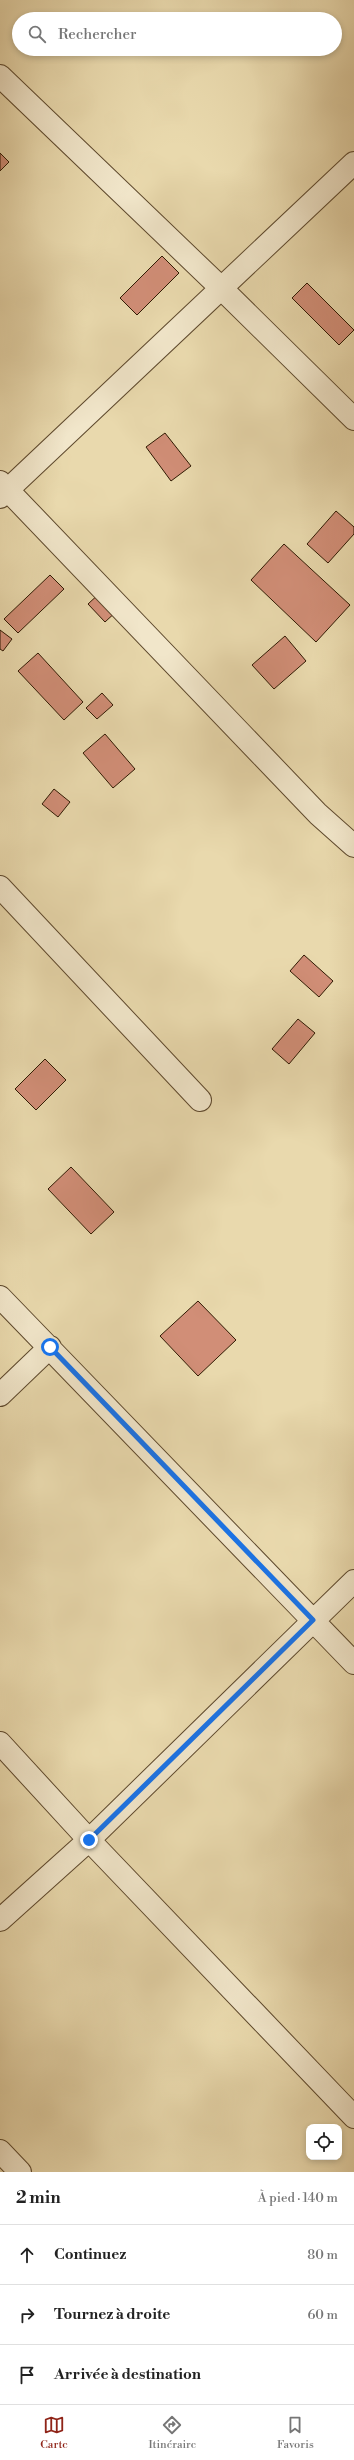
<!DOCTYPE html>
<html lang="fr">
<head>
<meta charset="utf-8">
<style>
	:root { --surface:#fff; --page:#f2f2f2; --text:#222; --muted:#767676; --line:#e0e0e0; --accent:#8f2418 }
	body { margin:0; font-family:"Libre Bodoni",serif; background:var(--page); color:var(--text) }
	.controls { position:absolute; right:12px; bottom:12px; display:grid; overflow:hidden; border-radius:8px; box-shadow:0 2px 6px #0003 }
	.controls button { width:36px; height:36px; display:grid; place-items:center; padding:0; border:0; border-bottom:1px solid var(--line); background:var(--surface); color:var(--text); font:20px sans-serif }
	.stop { position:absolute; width:12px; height:12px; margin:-9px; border:3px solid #1a73e8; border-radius:50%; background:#fff }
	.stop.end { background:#1a73e8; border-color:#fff; box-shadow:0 1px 4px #0008 }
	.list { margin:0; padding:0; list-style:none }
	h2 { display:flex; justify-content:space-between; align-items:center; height:52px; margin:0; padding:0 16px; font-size:17px }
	h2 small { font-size:13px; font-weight:400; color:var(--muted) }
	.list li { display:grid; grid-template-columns:26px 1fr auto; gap:12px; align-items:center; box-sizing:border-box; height:60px; padding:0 16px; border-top:1px solid var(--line) }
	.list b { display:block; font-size:15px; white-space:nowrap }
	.list em { font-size:13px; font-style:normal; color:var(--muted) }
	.icon { flex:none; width:22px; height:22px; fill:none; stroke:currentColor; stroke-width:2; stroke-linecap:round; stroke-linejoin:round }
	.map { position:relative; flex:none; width:354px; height:2172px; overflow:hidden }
	.search { position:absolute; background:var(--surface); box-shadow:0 2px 6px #0003; left:12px; right:12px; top:12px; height:44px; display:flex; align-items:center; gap:10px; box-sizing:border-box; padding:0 14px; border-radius:22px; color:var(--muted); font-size:15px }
	.sheet { height:232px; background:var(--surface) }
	nav { display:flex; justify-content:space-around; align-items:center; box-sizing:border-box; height:56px; border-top:1px solid var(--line); background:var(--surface); font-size:11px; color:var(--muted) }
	nav a { display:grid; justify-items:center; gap:2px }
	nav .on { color:var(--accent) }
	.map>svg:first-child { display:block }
</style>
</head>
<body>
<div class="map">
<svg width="354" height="2172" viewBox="0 0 354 2172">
	<rect width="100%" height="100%" fill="#e9d9ad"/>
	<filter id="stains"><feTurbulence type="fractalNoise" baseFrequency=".005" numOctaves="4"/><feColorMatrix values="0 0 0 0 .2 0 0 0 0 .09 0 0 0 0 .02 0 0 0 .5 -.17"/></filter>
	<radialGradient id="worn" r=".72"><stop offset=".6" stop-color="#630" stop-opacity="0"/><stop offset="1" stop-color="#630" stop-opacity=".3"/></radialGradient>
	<!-- building -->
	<path fill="#d18e77" stroke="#2f1902" d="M0 153 9 162 0 171Z
		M162 256 179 273 137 315 120 298Z
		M307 283 354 330 339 345 292 298Z
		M165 433 191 466 171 481 146 447Z
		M336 511 354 527V534L328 563 307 544Z
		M284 544 350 605 316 642 251 580Z
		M50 575 64 589 18 633 4 619Z
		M101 592 118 610 105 622 88 604Z
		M0 630 12 639 3 651 0 649Z
		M285 636 306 661 274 689 252 665Z
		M38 653 83 702 64 720 18 671Z
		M102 693 113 705 97 719 86 708Z
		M105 734 135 769 113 788 83 753Z
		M54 789 70 802 58 817 42 804Z
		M304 955 333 981 319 997 290 971Z
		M298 1019 315 1033 289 1064 272 1049Z
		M45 1059 66 1080 36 1110 15 1089Z
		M71 1167 114 1212 91 1234 48 1189Z
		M198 1301 236 1340 198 1376 160 1336Z"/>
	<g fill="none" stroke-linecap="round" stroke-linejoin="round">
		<!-- street casing -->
		<g stroke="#5e492d" stroke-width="24">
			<path id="street" d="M0 76 220 287 354 419
				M0 482 318 814 354 846
				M0 497 354 163
				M0 887 200 1100
				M0 1297 354 1663
				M0 1395 50 1347
				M0 1743 89 1840 354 2117
				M0 1920 89 1840 354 1581
				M0 2151 20 2172"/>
		</g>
		<!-- street -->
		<use href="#street" stroke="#f1e6ca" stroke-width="22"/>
	</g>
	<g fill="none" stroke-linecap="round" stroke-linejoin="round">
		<!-- route -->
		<path stroke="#1a73e8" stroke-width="5" d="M50 1347 313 1620 89 1840"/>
	</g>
	<rect width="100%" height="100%" filter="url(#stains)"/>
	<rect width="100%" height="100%" fill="url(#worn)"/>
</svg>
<div class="controls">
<button><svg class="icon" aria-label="locate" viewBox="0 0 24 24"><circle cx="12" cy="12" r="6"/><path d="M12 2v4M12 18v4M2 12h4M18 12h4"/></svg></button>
</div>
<div class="stop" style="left:50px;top:1347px"></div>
<div class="stop end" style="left:89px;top:1840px"></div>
<div class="search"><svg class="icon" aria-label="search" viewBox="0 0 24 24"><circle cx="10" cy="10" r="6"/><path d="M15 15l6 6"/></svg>Rechercher</div>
</div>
<section class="sheet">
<h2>2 min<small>À pied · 140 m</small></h2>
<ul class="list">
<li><svg class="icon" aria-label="ahead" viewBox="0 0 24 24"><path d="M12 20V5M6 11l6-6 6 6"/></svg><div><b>Continuez</b></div><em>80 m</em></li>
<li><svg class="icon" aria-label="right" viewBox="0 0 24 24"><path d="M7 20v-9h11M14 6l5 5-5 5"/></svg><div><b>Tournez à droite</b></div><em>60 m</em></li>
<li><svg class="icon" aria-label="arrive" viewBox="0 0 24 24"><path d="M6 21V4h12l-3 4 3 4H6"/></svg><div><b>Arrivée à destination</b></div></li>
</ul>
</section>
<nav>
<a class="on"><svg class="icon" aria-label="map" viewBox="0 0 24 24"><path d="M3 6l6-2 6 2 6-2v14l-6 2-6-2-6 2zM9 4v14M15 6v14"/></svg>Carte</a>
<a><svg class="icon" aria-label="directions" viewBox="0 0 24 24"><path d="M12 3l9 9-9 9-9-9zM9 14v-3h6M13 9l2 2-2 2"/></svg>Itinéraire</a>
<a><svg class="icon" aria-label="saved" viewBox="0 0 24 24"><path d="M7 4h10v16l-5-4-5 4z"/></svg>Favoris</a>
</nav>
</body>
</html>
